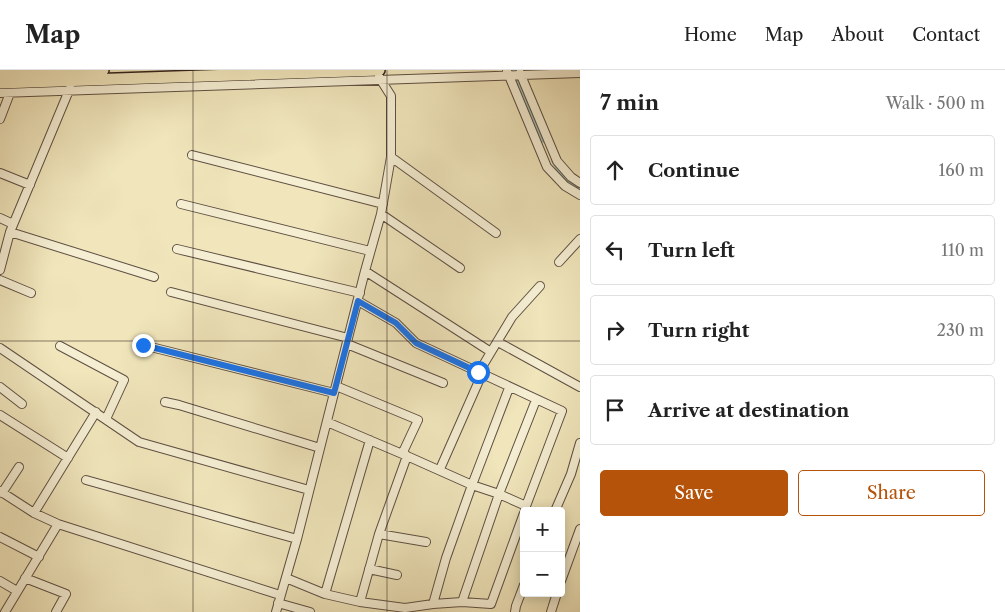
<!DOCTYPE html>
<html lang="en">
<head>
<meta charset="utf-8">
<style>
	:root { --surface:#fff; --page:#f6f6f6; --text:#222; --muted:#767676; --line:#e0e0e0; --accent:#b45309 }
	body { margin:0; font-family:"Libre Caslon Text",serif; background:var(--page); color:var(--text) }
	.controls { position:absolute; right:15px; bottom:15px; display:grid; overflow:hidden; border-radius:5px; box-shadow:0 2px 12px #0003 }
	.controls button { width:45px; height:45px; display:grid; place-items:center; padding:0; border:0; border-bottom:1px solid var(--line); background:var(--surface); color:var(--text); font:25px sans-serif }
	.stop { position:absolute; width:15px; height:15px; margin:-11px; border:4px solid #1a73e8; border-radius:50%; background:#fff }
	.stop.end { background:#1a73e8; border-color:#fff; box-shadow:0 1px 5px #0008 }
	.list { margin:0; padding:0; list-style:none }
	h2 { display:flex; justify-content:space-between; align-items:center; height:65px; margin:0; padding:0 20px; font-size:21px }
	h2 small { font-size:16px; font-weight:400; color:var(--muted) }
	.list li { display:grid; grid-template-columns:32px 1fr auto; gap:15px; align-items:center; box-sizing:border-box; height:70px; margin:0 10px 10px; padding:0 10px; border:1px solid var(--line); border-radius:5px }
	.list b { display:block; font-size:19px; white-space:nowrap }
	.list em { font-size:16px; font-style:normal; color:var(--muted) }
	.actions { display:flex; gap:10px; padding:15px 20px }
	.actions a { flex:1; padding:11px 0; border:1px solid var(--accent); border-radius:5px; text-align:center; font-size:18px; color:var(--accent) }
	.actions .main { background:var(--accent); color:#fff }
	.icon { flex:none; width:28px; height:28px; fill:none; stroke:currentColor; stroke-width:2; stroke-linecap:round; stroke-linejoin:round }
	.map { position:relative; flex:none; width:580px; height:542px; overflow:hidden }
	header { display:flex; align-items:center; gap:30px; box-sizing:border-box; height:70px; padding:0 25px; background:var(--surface); border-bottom:1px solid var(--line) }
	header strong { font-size:24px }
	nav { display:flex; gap:28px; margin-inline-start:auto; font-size:18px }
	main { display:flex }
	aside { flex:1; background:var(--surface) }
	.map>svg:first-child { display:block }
</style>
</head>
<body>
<header>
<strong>Map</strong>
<nav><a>Home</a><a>Map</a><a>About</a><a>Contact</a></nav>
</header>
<main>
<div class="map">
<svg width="580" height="542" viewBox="0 0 580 542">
	<rect width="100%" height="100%" fill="#f0e5bb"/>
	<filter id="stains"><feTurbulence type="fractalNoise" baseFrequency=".004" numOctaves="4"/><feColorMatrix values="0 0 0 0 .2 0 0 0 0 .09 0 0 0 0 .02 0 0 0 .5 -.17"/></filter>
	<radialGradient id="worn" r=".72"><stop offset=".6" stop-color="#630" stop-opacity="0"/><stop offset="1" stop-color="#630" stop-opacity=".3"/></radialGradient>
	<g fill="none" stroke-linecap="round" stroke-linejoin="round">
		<!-- canal -->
		<path stroke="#9bbdb7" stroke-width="6" d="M514 0 544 70
			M554 90 559 100 580 122"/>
		<!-- minor casing -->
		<g stroke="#5e5042" stroke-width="10">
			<path id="minor" d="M507 1 547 97 565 116 580 125
				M520 3 557 91 571 107 580 113
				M0 23 580 3
				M0 49 10 23
				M192 85 383 134
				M391 87 496 163
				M0 103 30 115
				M181 134 370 181
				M381 144 460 198
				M0 148 13 154
				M10 162 154 207
				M177 179 360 223
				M559 192 580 169
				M0 200 10 162 70 18
				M365 201 491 282
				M0 210 31 223
				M171 222 348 268
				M358 231 396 253 416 273 562 341 526 436
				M498 272 580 317
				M347 274 443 313
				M143 275 334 323
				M60 276 124 310 106 349
				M0 278 139 372 309 420
				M479 302 512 247 540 216
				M336 316 418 350 403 382 407 386 472 415 446 488 433 534 405 538 360 532
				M0 317 22 334
				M165 332 179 335 320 378
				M0 345 68 388
				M440 399 482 304
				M86 410 297 469
				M0 421 34 443 58 454 280 525
				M2 423 19 397
				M525 439 526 436 499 424 536 330
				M555 441 571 404 580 373
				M34 443 96 342
				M379 464 426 472
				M0 467 39 487
				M369 499 397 505
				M25 508 66 524 56 542
				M286 508 325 524 360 532 379 464 407 386 327 352
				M0 511 17 521
				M561 511 580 459
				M325 524 370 370
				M462 532 491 534 524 443
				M278 533 310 542
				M433 534 462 532 499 424 472 415 509 318
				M5 542 58 454
				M276 542 297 469 365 201 381 144 391 87V26L379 7
				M515 542 516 536 524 515
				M551 542 557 523"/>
		</g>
		<!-- highway casing -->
		<g stroke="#2e1f1a" stroke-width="14">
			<path id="highway" d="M0 3 103 0
				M0 13 379 0"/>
		</g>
		<!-- minor -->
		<use href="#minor" stroke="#f5eed3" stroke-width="8"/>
		<!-- highway -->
		<use href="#highway" stroke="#f0e5bb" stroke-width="11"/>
	</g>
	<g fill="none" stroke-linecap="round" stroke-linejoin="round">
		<!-- route -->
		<path stroke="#1a73e8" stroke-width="6" d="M143 275 334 323 358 231 396 253 416 273 478 302"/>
	</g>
	<!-- grid -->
	<path fill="none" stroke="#2e1f1a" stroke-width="1" stroke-opacity="0.55" d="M193 0V542M387 0V542M0 271H580"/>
	<rect width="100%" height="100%" filter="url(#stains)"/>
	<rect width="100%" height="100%" fill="url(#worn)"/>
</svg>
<div class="controls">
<button>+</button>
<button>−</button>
</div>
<div class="stop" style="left:478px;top:302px"></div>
<div class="stop end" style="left:143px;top:275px"></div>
</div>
<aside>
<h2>7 min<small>Walk · 500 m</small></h2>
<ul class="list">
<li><svg class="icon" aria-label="ahead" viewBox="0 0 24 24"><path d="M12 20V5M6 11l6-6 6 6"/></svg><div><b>Continue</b></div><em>160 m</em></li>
<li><svg class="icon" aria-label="left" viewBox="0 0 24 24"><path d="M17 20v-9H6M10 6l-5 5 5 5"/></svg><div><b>Turn left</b></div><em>110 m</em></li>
<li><svg class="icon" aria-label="right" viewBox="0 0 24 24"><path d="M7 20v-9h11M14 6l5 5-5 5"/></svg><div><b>Turn right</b></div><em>230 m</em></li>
<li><svg class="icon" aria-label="arrive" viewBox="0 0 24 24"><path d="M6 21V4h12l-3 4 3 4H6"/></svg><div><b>Arrive at destination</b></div></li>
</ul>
<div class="actions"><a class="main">Save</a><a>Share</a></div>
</aside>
</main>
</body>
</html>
